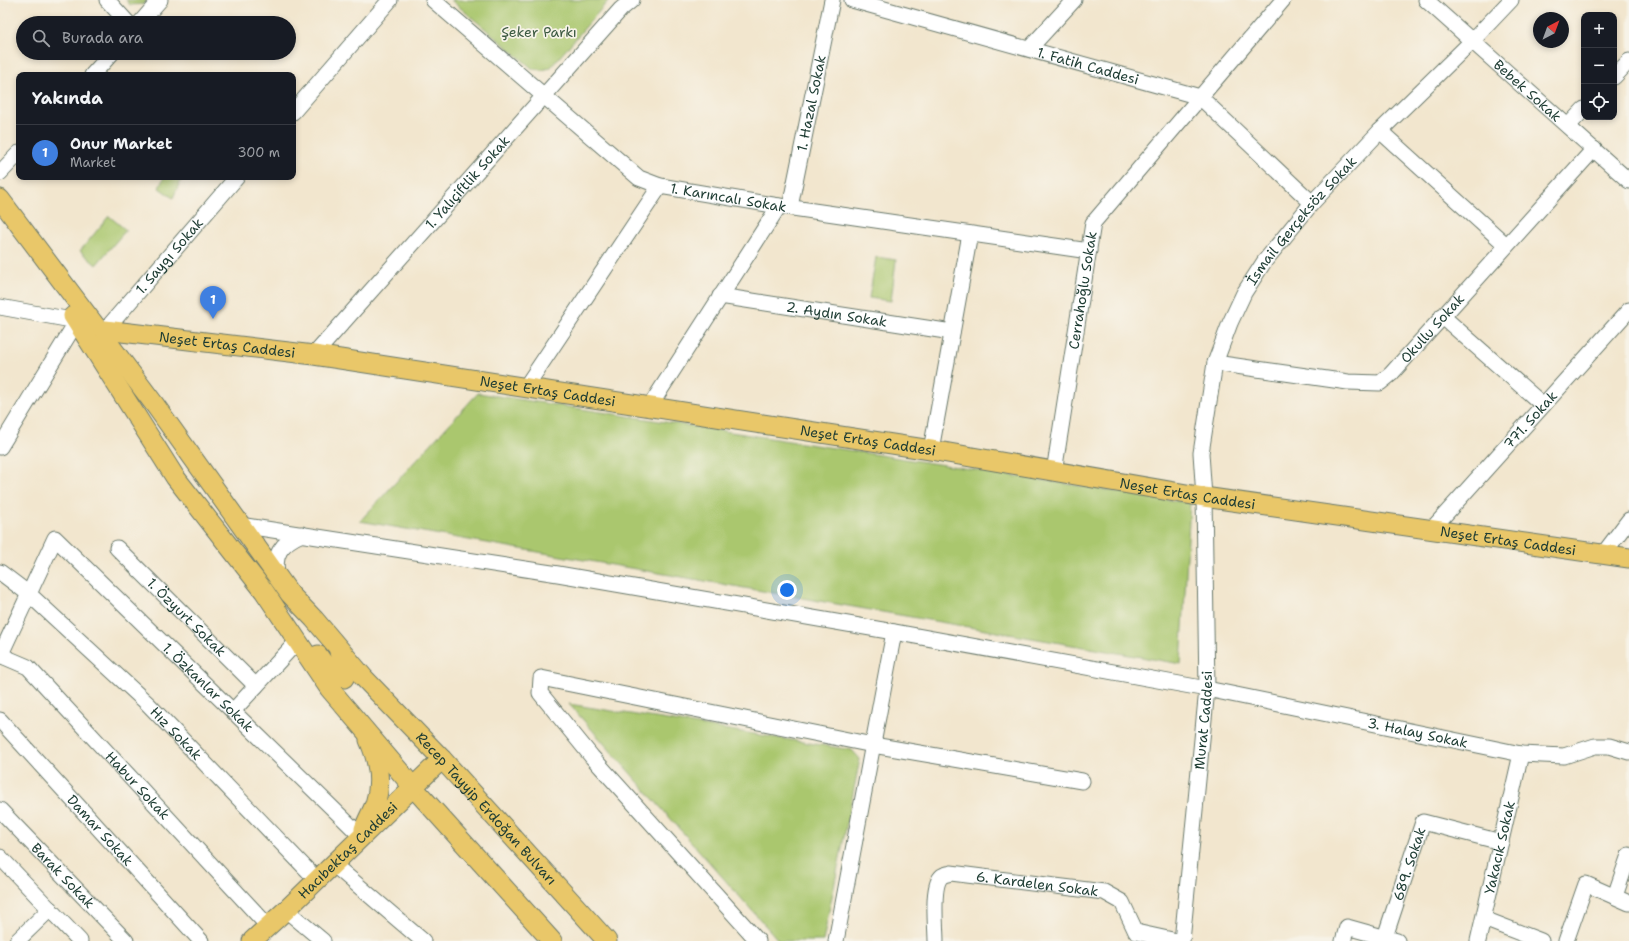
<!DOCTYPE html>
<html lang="tr">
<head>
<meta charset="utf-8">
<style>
	:root { --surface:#171b24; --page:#20242c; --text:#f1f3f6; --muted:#9ea1a6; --line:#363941; --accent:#ea580c }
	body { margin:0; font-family:"Shantell Sans",sans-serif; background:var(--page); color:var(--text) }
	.controls { position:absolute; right:12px; top:12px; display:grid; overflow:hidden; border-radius:8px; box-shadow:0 2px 6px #0003 }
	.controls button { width:36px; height:36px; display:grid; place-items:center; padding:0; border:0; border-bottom:1px solid var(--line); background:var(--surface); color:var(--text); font:20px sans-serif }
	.compass { position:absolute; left:1533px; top:12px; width:36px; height:36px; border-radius:50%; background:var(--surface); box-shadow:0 2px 6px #0003; rotate:41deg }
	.you { position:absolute; left:787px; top:590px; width:14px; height:14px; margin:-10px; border:3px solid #fff; border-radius:50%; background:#1a73e8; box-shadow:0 0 0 6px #1a73e833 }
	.badge { display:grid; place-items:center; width:26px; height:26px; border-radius:50%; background:var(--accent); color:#fff; font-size:13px; font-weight:700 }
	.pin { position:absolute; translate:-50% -33px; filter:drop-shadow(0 1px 2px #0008) }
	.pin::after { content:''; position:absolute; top:21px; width:14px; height:12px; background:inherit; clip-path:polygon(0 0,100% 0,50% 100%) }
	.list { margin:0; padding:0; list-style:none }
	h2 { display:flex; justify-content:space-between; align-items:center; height:52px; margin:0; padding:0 16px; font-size:17px }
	h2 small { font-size:13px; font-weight:400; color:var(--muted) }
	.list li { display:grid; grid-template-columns:26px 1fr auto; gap:12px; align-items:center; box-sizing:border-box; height:56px; padding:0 16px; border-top:1px solid var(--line) }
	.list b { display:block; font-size:15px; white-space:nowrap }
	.list p { margin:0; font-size:13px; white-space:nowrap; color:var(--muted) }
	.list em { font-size:13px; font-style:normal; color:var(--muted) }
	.icon { flex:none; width:22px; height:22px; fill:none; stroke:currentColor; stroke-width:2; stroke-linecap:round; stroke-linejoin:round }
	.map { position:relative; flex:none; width:1629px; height:941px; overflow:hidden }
	.search { position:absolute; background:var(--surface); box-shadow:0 2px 6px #0003; left:16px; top:16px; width:280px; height:44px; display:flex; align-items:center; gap:10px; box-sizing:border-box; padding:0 14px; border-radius:22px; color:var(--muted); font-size:15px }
	.panel { position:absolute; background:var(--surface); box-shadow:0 2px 6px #0003; left:16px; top:72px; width:280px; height:108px; border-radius:8px }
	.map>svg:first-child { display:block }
</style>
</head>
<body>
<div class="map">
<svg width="1629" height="941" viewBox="0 0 1629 941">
	<rect width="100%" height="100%" fill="#f7f3e8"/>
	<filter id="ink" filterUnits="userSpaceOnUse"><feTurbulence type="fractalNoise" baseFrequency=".025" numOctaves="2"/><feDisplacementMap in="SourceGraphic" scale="8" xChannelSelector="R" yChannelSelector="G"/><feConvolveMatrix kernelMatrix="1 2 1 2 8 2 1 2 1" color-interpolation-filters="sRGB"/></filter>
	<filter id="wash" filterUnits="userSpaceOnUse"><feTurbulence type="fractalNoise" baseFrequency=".012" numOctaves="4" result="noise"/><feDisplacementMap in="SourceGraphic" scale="16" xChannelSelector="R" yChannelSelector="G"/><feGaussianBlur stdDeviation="0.9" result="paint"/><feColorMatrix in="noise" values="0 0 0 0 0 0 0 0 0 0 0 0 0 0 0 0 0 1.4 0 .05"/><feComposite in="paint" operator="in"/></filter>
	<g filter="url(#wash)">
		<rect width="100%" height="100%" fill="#f2e6ce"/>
		<!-- green -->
		<path fill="#aac76e" stroke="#648251" d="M126 0H148L144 4 130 5Z
			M451 0H609L550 68 542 70 533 69Z
			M164 177 182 178 173 198 159 188Z
			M109 216 126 230 96 265 80 251Z
			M876 257 896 260 891 301 869 298Z
			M478 393 1190 503 1181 664 360 521Z
			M569 704 852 750 860 759 823 941H779Z"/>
	</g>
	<g filter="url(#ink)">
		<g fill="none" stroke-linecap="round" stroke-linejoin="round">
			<!-- minor casing -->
			<g stroke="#69786a" stroke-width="17">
				<g id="minor">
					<path d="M107 0 128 23"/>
					<path id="s1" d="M433 0 639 178 660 186 779 206 1089 251"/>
					<path id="s2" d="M852 0 1200 97 1312 203"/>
					<path id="s3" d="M1426 0 1629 181"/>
					<path d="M140 23 160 0"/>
					<path d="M1029 49 1074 0"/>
					<path d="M92 75 112 53"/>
					<path d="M1614 77 1629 61"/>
					<path d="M293 112 390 0"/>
					<path d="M1568 126 1584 109"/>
					<path d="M1380 131 1506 245"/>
					<path d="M0 173 19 153"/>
					<path id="s4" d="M790 207 832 0"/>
					<path id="s5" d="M720 296 952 332"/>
					<path d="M0 307 77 321 0 447"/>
					<path d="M1442 316 1543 405"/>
					<path id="s6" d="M102 334 237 177"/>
					<path id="s7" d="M314 355 621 9 632 0"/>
					<path id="s8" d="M1215 363 1348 382 1380 383 1391 374 1594 149"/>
					<path d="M525 388 660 186"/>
					<path d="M650 406 779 206"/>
					<path d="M931 450 970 234"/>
					<path id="s9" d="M1054 472 1093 223 1283 0"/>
					<path id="s10" d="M240 525 558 574 894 632 1207 689 1521 754 1564 756 1595 746H1609L1629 752"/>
					<path id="s11" d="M1432 529 1629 310"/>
					<path id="s12" d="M117 548 256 686"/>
					<path d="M1604 553 1629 520"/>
					<path id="s13" d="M0 572 29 594 148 704 317 880"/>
					<path d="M278 578C272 555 281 543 302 534"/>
					<path id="s14" d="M0 655 28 667 268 926"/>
					<path id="s15" d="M0 656 55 538 361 836"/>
					<path d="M233 711 292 647"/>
					<path id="s16" d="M0 720 201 941"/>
					<path id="s17" d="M0 810 126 941"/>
					<path d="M0 857 80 941"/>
					<path d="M333 864 423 941"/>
					<path d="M1615 896 1629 855"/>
					<path d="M286 910 323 941"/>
					<path d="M1484 919 1541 941"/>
					<path id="s18" d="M1385 937 1423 822 1501 842"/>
					<path d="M17 941 50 909"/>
					<path d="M758 941 592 757 540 693 541 678 873 745 1082 781"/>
					<path d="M836 941 894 632"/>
					<path id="s19" d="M936 941C936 926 931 885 942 876 945 874 949 874 951 873L1104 892 1122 902 1136 932 1177 941"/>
					<path id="s20" d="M1182 941 1207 689 1204 497 1201 453 1215 363 1230 323 1244 293 1264 262 1312 203 1380 131 1472 41 1511 0"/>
					<path d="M1343 941 1347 927 1397 941"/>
					<path id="s21" d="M1478 941 1521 754"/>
					<path d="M1566 941 1586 884 1629 903"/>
				</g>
			</g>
			<!-- major casing -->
			<g stroke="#69786a" stroke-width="21">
				<g id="major">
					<path id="s22" d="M0 199 155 405 290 594 314 619 364 678 442 759 607 941"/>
					<path d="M73 316 175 477 264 591 329 688 413 787 552 941"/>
					<path id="s23" d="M105 330 314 355 931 450 1204 497 1629 558"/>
					<path d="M318 655 328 670 344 678 346 670 339 652"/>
					<path d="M364 829C367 820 372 812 375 804 382 783 378 760 369 740"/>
					<path id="s24" d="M252 941 286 910 442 759"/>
				</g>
			</g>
			<!-- minor -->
			<use href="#minor" stroke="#fff" stroke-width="15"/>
			<!-- major -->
			<use href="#major" stroke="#e9c769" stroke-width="19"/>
		</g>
	</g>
	<g text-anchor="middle" stroke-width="3.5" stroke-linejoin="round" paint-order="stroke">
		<!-- park labels -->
		<g font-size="14" fill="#3b5940" stroke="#f7f3e8">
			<text x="539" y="37">Şeker Parkı</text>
		</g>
		<!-- street labels -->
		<g font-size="14" fill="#1f3d34" stroke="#f7f3e8">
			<text dy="5" stroke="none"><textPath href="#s2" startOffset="245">1. Fatih Caddesi</textPath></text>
			<text dy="5" stroke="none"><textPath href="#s3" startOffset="136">Bebek Sokak</textPath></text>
			<text dy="5" stroke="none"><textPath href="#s4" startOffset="106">1. Hazal Sokak</textPath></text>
			<text dy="5" stroke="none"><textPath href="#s7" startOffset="231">1. Yalıçiftlik Sokak</textPath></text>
			<text dy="5" stroke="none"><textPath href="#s1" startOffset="364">1. Karıncalı Sokak</textPath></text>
			<text dy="5" stroke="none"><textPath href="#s20" startOffset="749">İsmail Gerçeksöz Sokak</textPath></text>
			<text dy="5" stroke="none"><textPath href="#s6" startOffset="103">1. Saygı Sokak</textPath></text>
			<text dy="5" stroke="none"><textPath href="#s9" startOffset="184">Cerrahoğlu Sokak</textPath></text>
			<text dy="5" stroke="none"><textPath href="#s5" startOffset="118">2. Aydın Sokak</textPath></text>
			<text dy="5" stroke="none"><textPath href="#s8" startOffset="242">Okullu Sokak</textPath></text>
			<text dy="5" stroke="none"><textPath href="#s23" startOffset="123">Neşet Ertaş Caddesi</textPath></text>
			<text dy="5" stroke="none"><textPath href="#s23" startOffset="447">Neşet Ertaş Caddesi</textPath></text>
			<text dy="5" stroke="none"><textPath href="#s11" startOffset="147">771. Sokak</textPath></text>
			<text dy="5" stroke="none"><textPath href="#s23" startOffset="771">Neşet Ertaş Caddesi</textPath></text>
			<text dy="5" stroke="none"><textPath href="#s23" startOffset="1095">Neşet Ertaş Caddesi</textPath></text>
			<text dy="5" stroke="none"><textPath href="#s23" startOffset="1419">Neşet Ertaş Caddesi</textPath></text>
			<text dy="5" stroke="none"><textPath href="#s12" startOffset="98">1. Özyurt Sokak</textPath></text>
			<text dy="5" stroke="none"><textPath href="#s15" startOffset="344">1. Özkanlar Sokak</textPath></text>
			<text dy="5" stroke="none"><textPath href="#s20" startOffset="222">Murat Caddesi</textPath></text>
			<text dy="5" stroke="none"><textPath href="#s10" startOffset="1196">3. Halay Sokak</textPath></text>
			<text dy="5" stroke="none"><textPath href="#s13" startOffset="239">Hız Sokak</textPath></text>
			<text dy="5" stroke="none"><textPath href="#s14" startOffset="192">Habur Sokak</textPath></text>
			<text dy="5" stroke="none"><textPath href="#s22" startOffset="781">Recep Tayyip Erdoğan Bulvarı</textPath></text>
			<text dy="5" stroke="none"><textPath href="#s16" startOffset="149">Damar Sokak</textPath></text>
			<text dy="5" stroke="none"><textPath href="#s21" startOffset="96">Yakacık Sokak</textPath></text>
			<text dy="5" stroke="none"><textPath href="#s24" startOffset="132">Hacıbektaş Caddesi</textPath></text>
			<text dy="5" stroke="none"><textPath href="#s18" startOffset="77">689. Sokak</textPath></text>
			<text dy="5" stroke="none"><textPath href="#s17" startOffset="91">Barak Sokak</textPath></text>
			<text dy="5" stroke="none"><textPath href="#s19" startOffset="163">6. Kardelen Sokak</textPath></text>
		</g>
	</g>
</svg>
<div class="controls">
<button>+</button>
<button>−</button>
<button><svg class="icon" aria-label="locate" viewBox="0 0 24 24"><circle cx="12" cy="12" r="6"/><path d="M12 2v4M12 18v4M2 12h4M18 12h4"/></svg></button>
</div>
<svg class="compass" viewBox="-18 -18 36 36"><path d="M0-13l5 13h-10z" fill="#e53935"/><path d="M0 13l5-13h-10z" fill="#9ea1a6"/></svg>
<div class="you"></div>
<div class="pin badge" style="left:213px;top:319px;background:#3f7fe0">1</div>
<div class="search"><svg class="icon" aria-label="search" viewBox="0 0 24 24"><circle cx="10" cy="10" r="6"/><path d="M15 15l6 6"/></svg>Burada ara</div>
<section class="panel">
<h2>Yakında<small></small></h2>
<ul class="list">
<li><span class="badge" style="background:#3f7fe0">1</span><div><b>Onur Market</b><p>Market</p></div><em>300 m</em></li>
</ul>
</section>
</div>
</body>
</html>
